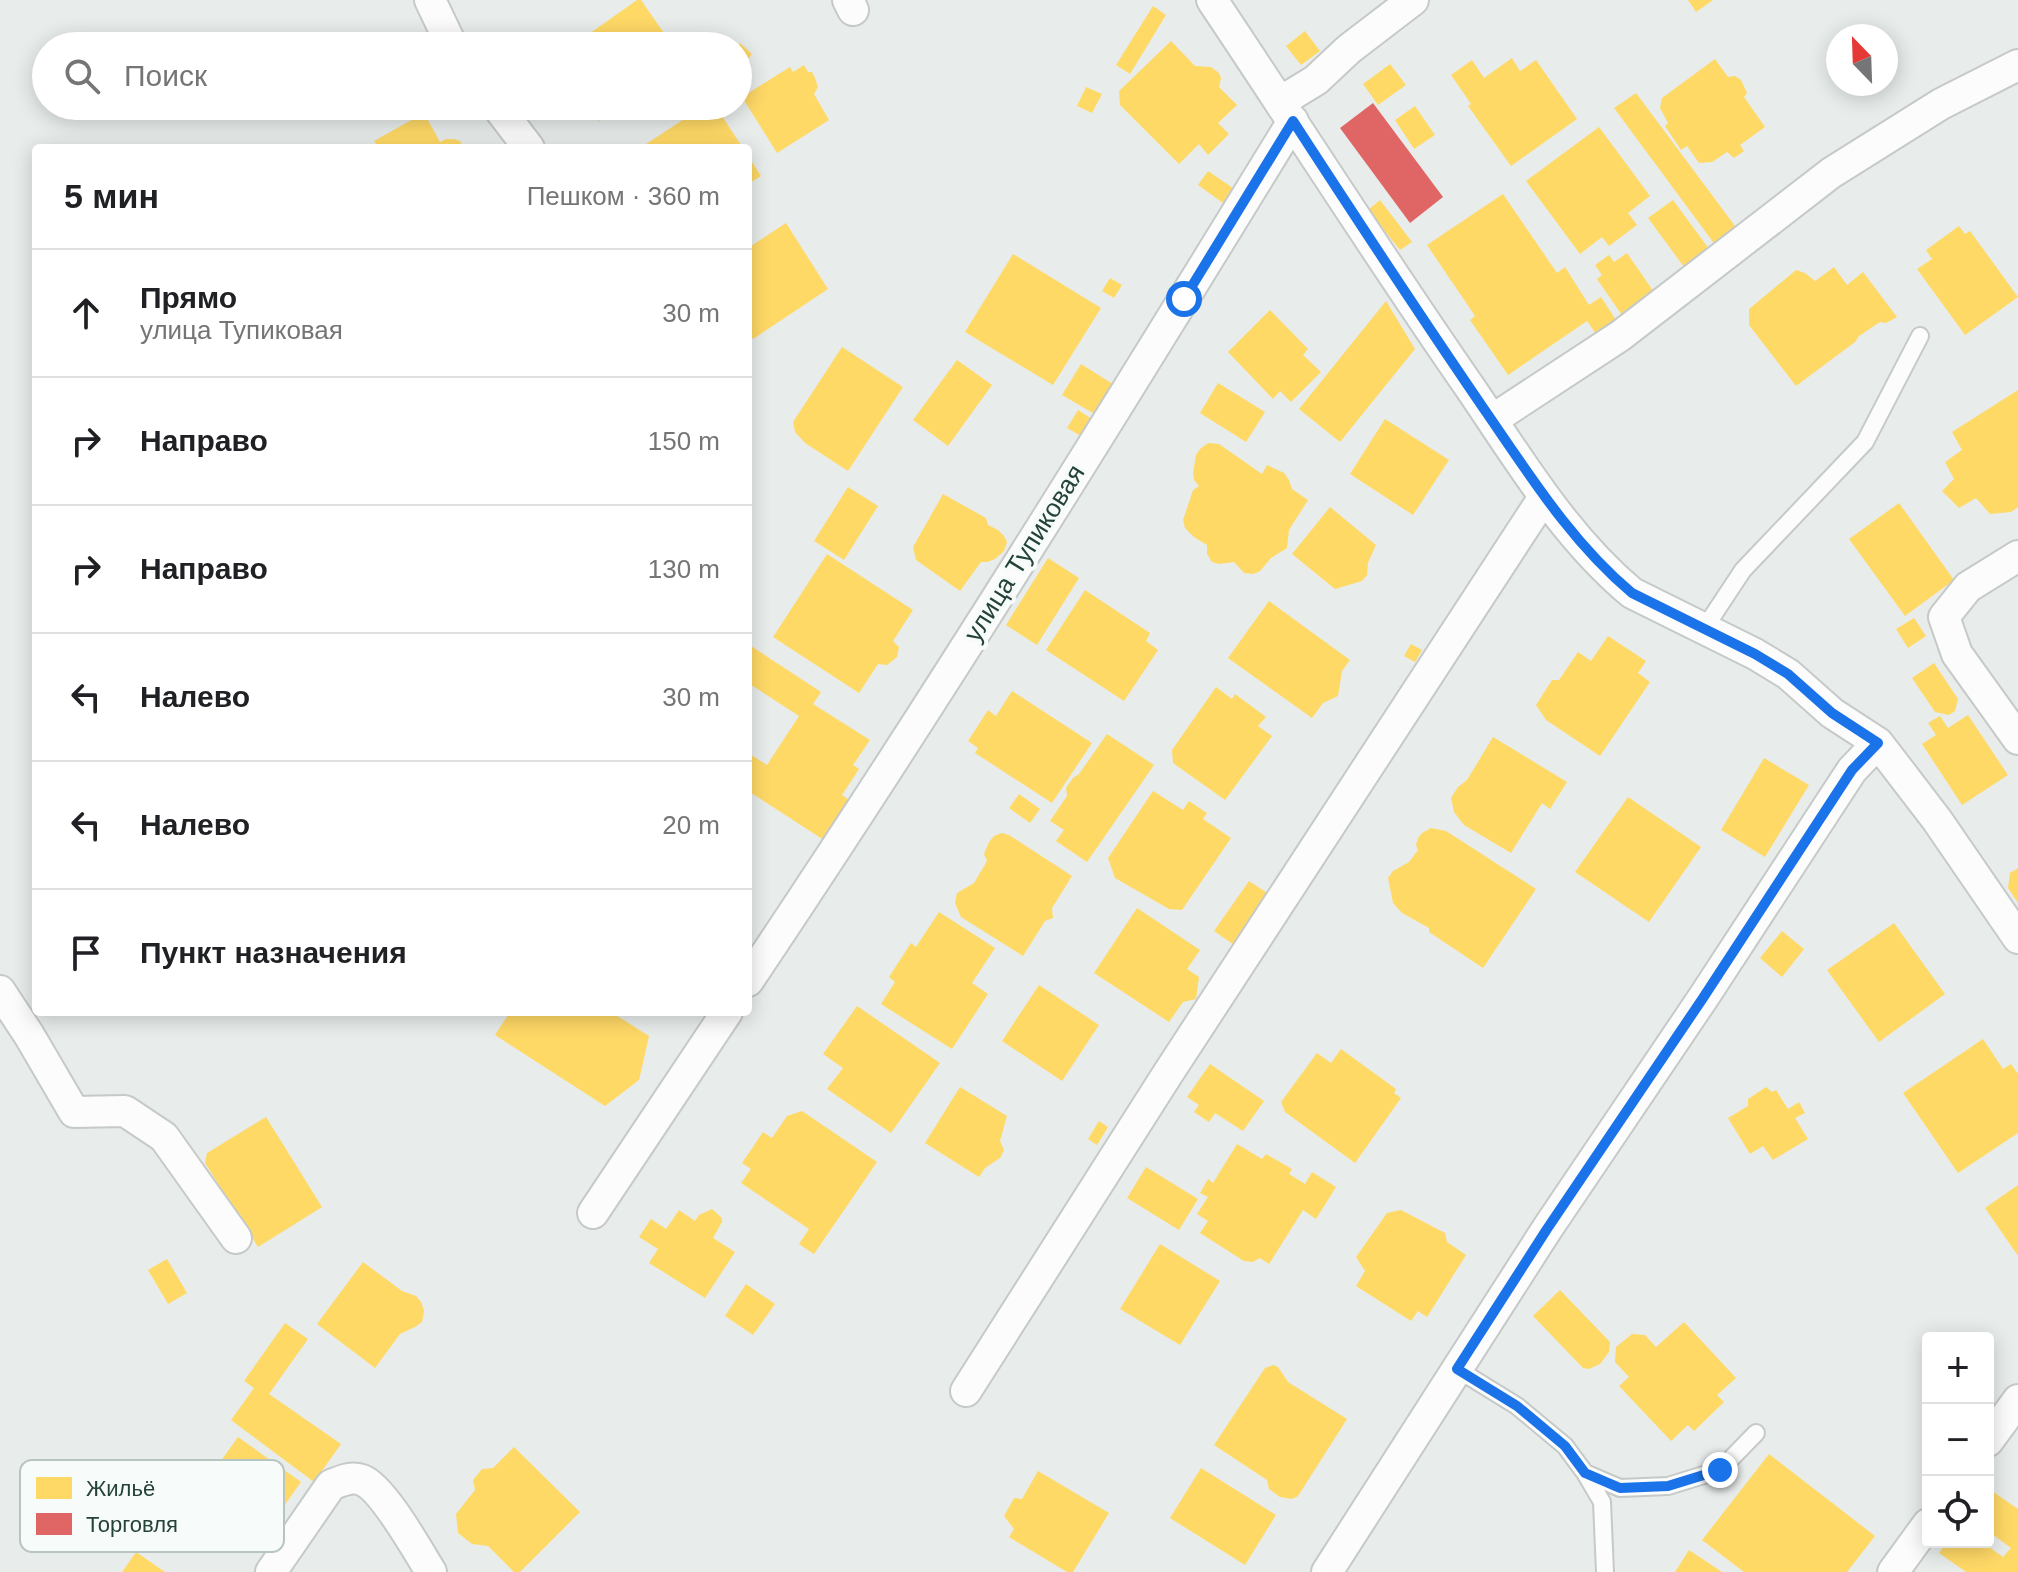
<!DOCTYPE html>
<html lang="ru">
<head>
<meta charset="utf-8">
<style>
	:root { --surface:#fff; --page:#f6f6f6; --text:#202124; --muted:#757577; --line:#e0e0e0 }
	body { margin:0; font-family:Arial,sans-serif; background:var(--page); color:var(--text) }
	.controls { position:absolute; right:24px; bottom:24px; display:grid; overflow:hidden; border-radius:8px; box-shadow:0 4px 20px #0003 }
	.controls button { width:72px; height:72px; display:grid; place-items:center; padding:0; border:0; border-bottom:2px solid var(--line); background:var(--surface); color:var(--text); font:40px sans-serif }
	.compass { position:absolute; left:1826px; top:24px; width:72px; height:72px; border-radius:50%; background:var(--surface); box-shadow:0 4px 20px #0003; rotate:337deg }
	.stop { position:absolute; width:24px; height:24px; margin:-18px; border:6px solid #1a73e8; border-radius:50%; background:#fff }
	.stop.end { background:#1a73e8; border-color:#fff; box-shadow:0 2px 8px #0008 }
	.list { margin:0; padding:0; list-style:none }
	h2 { display:flex; justify-content:space-between; align-items:center; height:104px; margin:0; padding:0 32px; font-size:34px }
	h2 small { font-size:26px; font-weight:400; color:var(--muted) }
	.list li { display:grid; grid-template-columns:52px 1fr auto; gap:24px; align-items:center; box-sizing:border-box; height:128px; padding:0 32px; border-top:2px solid var(--line) }
	.list b { display:block; font-size:30px; white-space:nowrap }
	.list p { margin:0; font-size:26px; white-space:nowrap; color:var(--muted) }
	.list em { font-size:26px; font-style:normal; color:var(--muted) }
	.icon { flex:none; width:44px; height:44px; fill:none; stroke:currentColor; stroke-width:2; stroke-linecap:round; stroke-linejoin:round }
	.map { position:relative; flex:none; width:2018px; height:1572px; overflow:hidden }
	.search { position:absolute; background:var(--surface); box-shadow:0 4px 20px #0003; left:32px; top:32px; width:720px; height:88px; display:flex; align-items:center; gap:20px; box-sizing:border-box; padding:0 28px; border-radius:44px; color:var(--muted); font-size:30px }
	.panel { position:absolute; background:var(--surface); box-shadow:0 4px 20px #0003; left:32px; top:144px; width:720px; height:872px; border-radius:8px }
	.map>svg:first-child { display:block }
</style>
</head>
<body>
<div class="map">
<svg width="2018" height="1572" viewBox="0 0 2018 1572">
	<rect width="100%" height="100%" fill="#e8edeb"/>
	<!-- homes -->
	<path fill="#ffd966" d="M637 0H641L673 46H572Z
		M1688 0H1713L1696 12Z
		M1153 6 1166 15 1130 74 1116 65Z
		M1305 31 1320 51 1301 65 1286 46Z
		M1171 41 1195 66 1211 67 1219 73 1221 78 1219 87 1237 105 1218 123 1229 134 1208 155 1199 144 1179 164 1120 105 1119 91Z
		M740 43 752 54 738 71V46Z
		M1512 58 1520 71 1536 60 1577 119 1511 166 1468 106 1471 104 1451 75 1472 60 1484 78Z
		M1715 59 1728 77 1735 76 1741 80 1747 93 1744 97 1765 127 1740 145 1744 151 1734 158 1727 152 1712 162 1699 163 1687 146 1681 150 1665 126 1668 123 1660 108 1662 98Z
		M1390 64 1406 85 1378 105 1363 84Z
		M804 65 808 72H812L815 78 818 87 814 94 829 120 777 153 742 97 790 67 793 72Z
		M1086 87 1102 94 1092 113 1077 106Z
		M1636 93 1738 230 1716 246 1614 108Z
		M588 106H621L599 121Z
		M704 106 712 118 720 113 743 148H640Z
		M1415 106 1435 135 1414 149 1395 120Z
		M424 113 440 142 446 139H454L460 141 464 148H379L374 141Z
		M1599 127 1650 196 1628 213 1637 225 1609 246 1602 237 1580 254 1526 181Z
		M748 156 761 176 748 184Z
		M1208 171 1233 188 1223 203 1198 185Z
		M1503 194 1557 273 1565 267 1589 305 1601 297 1616 320 1596 334 1587 321 1508 375 1470 320 1475 316 1427 245Z
		M1380 200 1412 242 1400 250 1368 210Z
		M1673 200 1712 253 1687 271 1648 218Z
		M786 223 828 289 753 339 748 331V248Z
		M1959 226 1965 234 1970 231 2018 297 1965 335 1917 269 1932 259 1926 250Z
		M1627 253 1656 295 1624 318 1597 279 1602 275 1595 265 1609 255 1614 262Z
		M1013 254 1101 308 1053 385 965 332Z
		M1834 267 1847 285 1863 272 1897 317 1886 323 1880 322 1859 336 1855 342 1796 386 1749 325V309L1796 270 1805 273 1815 281Z
		M1110 278 1122 285 1114 298 1102 291Z
		M1386 301 1415 349 1340 442 1299 409Z
		M1270 310 1308 349 1303 355 1321 372 1291 402 1280 391 1273 399 1228 352Z
		M842 347 903 387 848 471 805 443 795 432 793 422Z
		M957 360 992 385 948 446 913 420Z
		M1081 364 1116 386 1098 416 1062 395Z
		M1218 383 1265 412 1246 442 1200 413Z
		M2018 390V507L2011 512 1990 514 1976 498 1959 508 1942 491 1954 479 1945 462 1962 450 1952 432Z
		M1078 410 1092 419 1081 436 1067 428Z
		M1385 419 1449 460 1413 515 1350 474Z
		M1208 443 1219 444 1262 474 1267 465 1284 473 1289 480 1292 489 1308 500 1289 530 1287 548 1271 558 1260 571 1253 574 1244 573 1234 562 1219 564 1212 562 1207 554V545L1194 537 1185 528 1183 520 1193 490 1199 486 1194 480 1193 473 1196 455 1200 449Z
		M848 487 878 506 844 560 814 541Z
		M943 494 986 518 988 525 998 530 1004 536 1007 542 1004 551 995 559 987 562H981L960 591 916 560 913 547Z
		M1899 503 1954 580 1905 616 1849 539Z
		M1330 507 1376 545 1368 563 1367 575 1362 581 1335 589 1292 554Z
		M827 554 913 610 893 641 899 647 897 657 887 665 878 664 859 693 773 637Z
		M1048 558 1079 578 1037 645 1006 625Z
		M1085 590 1150 633 1146 641 1158 650 1124 701 1046 650Z
		M1269 601 1350 660 1342 671 1338 696 1323 703 1312 718 1228 658Z
		M1914 618 1926 636 1908 648 1896 629Z
		M1608 636 1646 661 1638 673 1650 682 1600 756 1546 720 1536 705 1552 680H1559L1578 652 1591 661Z
		M748 644 821 692 813 704 870 740 853 765 859 769 842 795 852 802 827 842 748 791V753L767 765 799 716 748 683Z
		M1411 644 1422 650 1415 662 1404 656Z
		M1934 663 1958 699 1955 711 1949 715 1935 712 1912 678Z
		M1216 687 1232 699 1235 694 1266 717 1258 726 1272 736 1225 800 1173 763 1172 750Z
		M1012 691 1092 743 1052 803 975 753 978 748 968 741 988 710 996 716Z
		M1968 715 2008 775 1962 805 1922 744 1936 735 1928 723 1940 716 1948 728Z
		M1107 734 1154 765 1087 862 1056 841 1064 830 1050 821 1067 796 1066 788 1073 778 1079 774Z
		M1493 737 1567 782 1550 809 1542 803 1511 853 1464 825 1454 812 1451 798 1458 787 1467 780Z
		M1764 758 1809 785 1765 857 1721 830Z
		M1153 791 1183 810 1189 801 1207 813 1203 819 1231 838 1182 910 1169 909 1115 878 1108 858Z
		M1019 794 1040 809 1030 823 1009 808Z
		M1628 797 1701 847 1649 922 1575 872Z
		M1431 828 1446 831 1536 889 1483 968 1429 932V928L1402 913 1393 903 1388 878 1393 871 1409 862 1418 850 1416 845 1418 838 1422 833Z
		M1002 833 1009 835 1072 876 1052 908 1053 918 1045 921 1023 956 961 917 955 903 957 893 974 883 987 861 984 854 989 842 994 836Z
		M2018 868V903L2008 888 2010 873Z
		M1249 881 1275 898 1240 949 1214 931Z
		M1137 908 1200 950 1187 969 1199 977 1196 999 1183 1002 1169 1022 1094 973Z
		M939 912 995 948 972 983 988 994 952 1049 881 1004 895 982 889 977 911 943 916 947Z
		M1894 923 1945 994 1879 1042 1827 970Z
		M1782 931 1804 949 1782 977 1760 958Z
		M1039 985 1099 1025 1062 1081 1002 1041Z
		M857 1006 940 1063 891 1133 827 1089 843 1068 823 1054Z
		M510 1012H611L649 1036 639 1080 605 1106 495 1035Z
		M1983 1039 2003 1069 2011 1064 2018 1074V1133L1958 1173 1903 1093Z
		M1341 1049 1396 1089 1394 1093 1401 1098 1355 1163 1285 1112 1281 1102 1317 1053 1331 1063Z
		M1210 1064 1264 1101 1243 1131 1215 1113 1209 1122 1194 1112 1199 1105 1187 1097Z
		M960 1087 1007 1116 1000 1141 1004 1150 1000 1158 985 1168 979 1177 925 1143Z
		M1766 1087 1772 1092 1776 1090 1788 1109 1799 1102 1805 1113 1795 1118 1808 1139 1773 1160 1763 1146 1750 1154 1728 1118 1748 1106V1099Z
		M802 1111 877 1162 814 1254 799 1244 809 1229 741 1183 751 1169 742 1163 763 1132 772 1138 787 1116Z
		M266 1117 322 1207 258 1247 205 1163 207 1153Z
		M1099 1121 1108 1127 1097 1145 1088 1139Z
		M1237 1144 1262 1159 1266 1154 1292 1169 1289 1174 1305 1184 1312 1172 1336 1187 1316 1219 1303 1210 1269 1264 1260 1258 1253 1262 1244 1261 1200 1233 1208 1221 1197 1214 1208 1197 1200 1193 1208 1179 1213 1183Z
		M1146 1167 1198 1199 1179 1230 1127 1198Z
		M2018 1185V1256L1985 1208Z
		M712 1209 722 1218V1222L713 1238 735 1252 705 1298 649 1263 658 1249 639 1237 651 1219 666 1229 679 1210 695 1221 699 1215Z
		M1401 1210 1445 1233 1447 1242 1466 1255 1427 1317 1418 1311 1411 1321 1356 1286 1365 1271 1356 1257 1387 1213Z
		M1160 1244 1220 1281 1180 1345 1120 1309Z
		M167 1259 187 1293 168 1304 148 1270Z
		M363 1262 402 1291 416 1296 421 1302 424 1311 422 1322 415 1327 400 1334 375 1368 317 1324Z
		M746 1284 775 1304 753 1335 725 1316Z
		M1560 1290 1610 1342 1609 1352 1600 1364 1589 1369 1583 1368 1533 1316Z
		M1684 1322 1736 1378 1717 1395 1724 1402 1694 1431 1688 1425 1671 1441 1619 1386 1629 1377 1615 1362 1616 1347 1632 1334 1645 1335 1656 1347Z
		M285 1323 308 1339 269 1394 341 1444 314 1482 231 1420 254 1388 244 1381Z
		M1273 1365 1278 1367 1288 1382 1347 1419 1298 1496 1292 1499 1280 1497 1269 1489 1267 1480 1214 1445 1265 1368Z
		M238 1437 301 1482 259 1541 254 1542 194 1498Z
		M514 1447 580 1512 520 1572H514L488 1546 472 1544 458 1533 456 1514 475 1490 473 1480 482 1469 493 1468Z
		M1769 1454 1875 1536 1847 1572H1744L1702 1540Z
		M1201 1468 1276 1515 1245 1565 1170 1518Z
		M1038 1471 1109 1513 1073 1572H1067L1009 1537 1014 1529 1004 1516 1014 1498 1022 1499Z
		M1989 1489 2018 1509V1572H1966L1939 1553 1947 1542H1982L2003 1557 2011 1548 1988 1531Z
		M1689 1550 1722 1572H1675Z
		M136 1552 165 1572H122Z"/>
	<!-- shops -->
	<path fill="#e06666" d="M1373 103 1443 197 1410 223 1340 128Z"/>
	<g fill="none" stroke-linecap="round" stroke-linejoin="round">
		<!-- lane casing -->
		<g stroke="#c5cac8" stroke-width="20">
			<path id="lane" d="M1704 629 1743 570 1865 442 1920 336
				M1457 1369 1517 1406 1565 1446 1585 1473 1602 1502 1605 1572
				M1585 1473 1620 1488 1668 1486 1720 1470 1756 1433"/>
		</g>
		<!-- street casing -->
		<g stroke="#c5cac8" stroke-width="34">
			<path id="street" d="M430 0 452 46
				M848 0 853 10
				M1212 0C1299 130 1382 261 1471 389 1520 461 1565 537 1632 593L1755 654 1788 674 1832 713 1878 743 1937 820 2018 938
				M1280 102 1316 80 1349 49 1413 0
				M497 106 529 148
				M1492 420 1620 336 1831 173 1941 104 2018 65
				M2018 556 1968 587 1944 617 1957 654 2018 739
				M748 981C937 699 1116 410 1293 121
				M0 991 29 1035 74 1112 125 1111 164 1137 236 1238
				M593 1213 727 1012
				M966 1391 1167 1075 1544 497
				M1988 1441 2018 1400
				M271 1572 331 1485C341 1481 352 1476 362 1480 383 1488 418 1551 431 1572
				M1327 1572 1547 1229 1703 998 1852 770 1878 743
				M1893 1572 1928 1524"/>
		</g>
		<!-- lane -->
		<use href="#lane" stroke="#fcfcfc" stroke-width="16"/>
		<!-- street -->
		<use href="#street" stroke="#fcfcfc" stroke-width="30"/>
	</g>
	<g fill="none" stroke-linecap="round" stroke-linejoin="round">
		<!-- route -->
		<path stroke="#1a73e8" stroke-width="10" d="M1184 299 1293 121C1356 218 1419 314 1484 409 1529 474 1571 542 1632 593L1755 654 1788 674 1832 713 1878 743 1852 770 1703 998 1547 1229 1457 1369 1517 1406 1565 1446 1585 1473 1620 1488 1668 1486 1720 1470"/>
	</g>
	<g text-anchor="middle" stroke-width="8" stroke-linejoin="round" paint-order="stroke">
		<!-- street labels -->
		<g font-size="26" fill="#24423a" stroke="#f7fbf9">
			<text transform="translate(1024 553) rotate(-58)" y="9">улица Тупиковая</text>
		</g>
	</g>
	<!-- legend -->
	<rect x="20" y="1460" width="264" height="92" rx="12" fill="#f7fbf9" stroke="#b8c4c0" stroke-width="2"/>
	<rect x="36" y="1477" width="36" height="22" fill="#ffd966"/>
	<rect x="36" y="1513" width="36" height="22" fill="#e06666"/>
	<g font-size="22" fill="#24423a">
		<text x="86" y="1496">Жильё</text>
		<text x="86" y="1532">Торговля</text>
	</g>
</svg>
<div class="controls">
<button>+</button>
<button>−</button>
<button><svg class="icon" aria-label="locate" viewBox="0 0 24 24"><circle cx="12" cy="12" r="6"/><path d="M12 2v4M12 18v4M2 12h4M18 12h4"/></svg></button>
</div>
<svg class="compass" viewBox="-18 -18 36 36"><path d="M0-13l5 13h-10z" fill="#e53935"/><path d="M0 13l5-13h-10z" fill="#757577"/></svg>
<div class="stop" style="left:1184px;top:299px"></div>
<div class="stop end" style="left:1720px;top:1470px"></div>
<div class="search"><svg class="icon" aria-label="search" viewBox="0 0 24 24"><circle cx="10" cy="10" r="6"/><path d="M15 15l6 6"/></svg>Поиск</div>
<section class="panel">
<h2>5 мин<small>Пешком · 360 m</small></h2>
<ul class="list">
<li><svg class="icon" aria-label="ahead" viewBox="0 0 24 24"><path d="M12 20V5M6 11l6-6 6 6"/></svg><div><b>Прямо</b><p>улица Тупиковая</p></div><em>30 m</em></li>
<li><svg class="icon" aria-label="right" viewBox="0 0 24 24"><path d="M7 20v-9h11M14 6l5 5-5 5"/></svg><div><b>Направо</b></div><em>150 m</em></li>
<li><svg class="icon" aria-label="right" viewBox="0 0 24 24"><path d="M7 20v-9h11M14 6l5 5-5 5"/></svg><div><b>Направо</b></div><em>130 m</em></li>
<li><svg class="icon" aria-label="left" viewBox="0 0 24 24"><path d="M17 20v-9H6M10 6l-5 5 5 5"/></svg><div><b>Налево</b></div><em>30 m</em></li>
<li><svg class="icon" aria-label="left" viewBox="0 0 24 24"><path d="M17 20v-9H6M10 6l-5 5 5 5"/></svg><div><b>Налево</b></div><em>20 m</em></li>
<li><svg class="icon" aria-label="arrive" viewBox="0 0 24 24"><path d="M6 21V4h12l-3 4 3 4H6"/></svg><div><b>Пункт назначения</b></div></li>
</ul>
</section>
</div>
</body>
</html>
